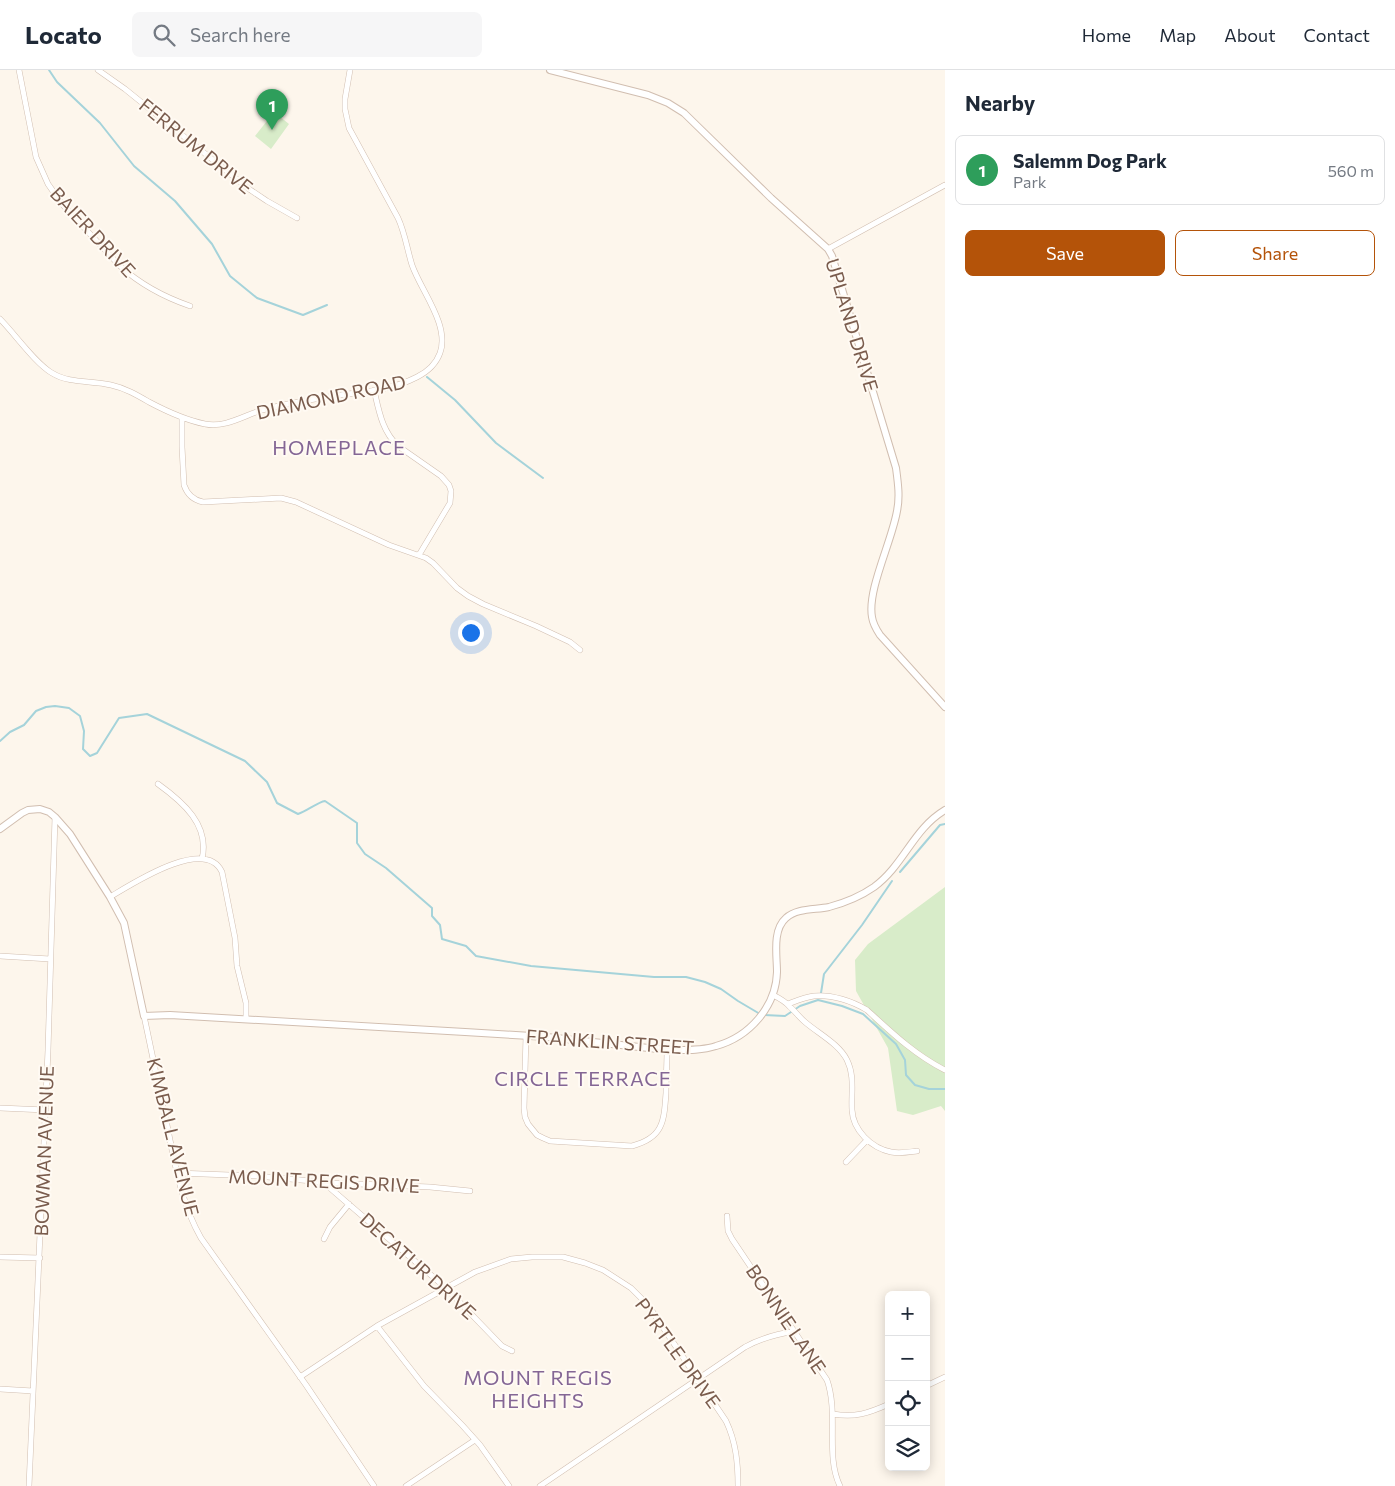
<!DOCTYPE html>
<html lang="en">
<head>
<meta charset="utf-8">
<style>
	:root { --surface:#fff; --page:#f6f6f7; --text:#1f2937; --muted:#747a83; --line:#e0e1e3; --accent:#b45309 }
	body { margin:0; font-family:Commissioner,sans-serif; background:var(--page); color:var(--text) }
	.controls { position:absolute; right:15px; bottom:15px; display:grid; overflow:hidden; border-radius:8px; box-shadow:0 2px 12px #0003 }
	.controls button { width:45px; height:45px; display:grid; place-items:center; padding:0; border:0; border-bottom:1px solid var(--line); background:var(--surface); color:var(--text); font:25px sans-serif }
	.you { position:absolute; left:470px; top:562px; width:18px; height:18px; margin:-12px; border:4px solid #fff; border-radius:50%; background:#1a73e8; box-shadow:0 0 0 8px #1a73e833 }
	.badge { display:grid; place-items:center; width:32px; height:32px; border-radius:50%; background:var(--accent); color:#fff; font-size:16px; font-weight:700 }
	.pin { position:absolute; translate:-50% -41px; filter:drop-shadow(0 1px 2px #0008) }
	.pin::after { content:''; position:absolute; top:26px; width:18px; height:15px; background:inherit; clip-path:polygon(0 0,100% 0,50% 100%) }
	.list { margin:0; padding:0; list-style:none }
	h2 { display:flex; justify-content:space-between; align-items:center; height:65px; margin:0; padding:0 20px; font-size:21px }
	h2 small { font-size:16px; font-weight:400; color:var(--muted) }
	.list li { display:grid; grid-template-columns:32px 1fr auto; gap:15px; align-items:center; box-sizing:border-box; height:70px; margin:0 10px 10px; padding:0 10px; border:1px solid var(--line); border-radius:8px }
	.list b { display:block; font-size:19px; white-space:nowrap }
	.list p { margin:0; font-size:16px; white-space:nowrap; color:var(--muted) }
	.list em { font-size:16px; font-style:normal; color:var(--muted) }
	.actions { display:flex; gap:10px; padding:15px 20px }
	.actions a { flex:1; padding:11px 0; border:1px solid var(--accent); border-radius:8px; text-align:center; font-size:18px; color:var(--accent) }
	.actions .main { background:var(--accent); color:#fff }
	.icon { flex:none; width:28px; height:28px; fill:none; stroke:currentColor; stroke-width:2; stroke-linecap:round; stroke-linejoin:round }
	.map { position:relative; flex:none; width:945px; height:1416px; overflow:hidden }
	header { display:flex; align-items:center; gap:30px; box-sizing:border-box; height:70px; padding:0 25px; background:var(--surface); border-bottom:1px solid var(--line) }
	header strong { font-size:24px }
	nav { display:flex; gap:28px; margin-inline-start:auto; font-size:18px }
	.search { width:350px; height:45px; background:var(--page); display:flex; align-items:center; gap:12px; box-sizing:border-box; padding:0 18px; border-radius:8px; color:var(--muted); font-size:19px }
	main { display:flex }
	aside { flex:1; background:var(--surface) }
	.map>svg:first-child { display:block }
</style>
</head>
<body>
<header>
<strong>Locato</strong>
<div class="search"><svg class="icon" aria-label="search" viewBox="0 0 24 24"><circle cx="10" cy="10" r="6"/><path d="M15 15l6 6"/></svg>Search here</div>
<nav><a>Home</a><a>Map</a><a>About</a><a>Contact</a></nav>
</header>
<main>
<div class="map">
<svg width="945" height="1416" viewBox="0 0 945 1416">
	<rect width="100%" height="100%" fill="#fdf6ec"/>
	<!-- green -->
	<path fill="#d8ecc9" d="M274 42 289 54 271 79 255 66Z
		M945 817V1041L941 1036 913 1045 897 1041 888 978 856 921 855 890 868 874Z"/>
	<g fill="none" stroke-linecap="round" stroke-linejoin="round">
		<!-- stream -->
		<path stroke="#a5d3da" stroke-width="2" d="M49 0 57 12 100 53 134 96 175 131 212 174 230 206 257 228 303 245 327 235
			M427 307 455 330 496 373 543 408
			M0 671 10 662 24 655 36 641 46 637 55 636 69 638 80 646 84 661 83 679 90 686 97 683 119 648 147 644 245 691 267 712 277 733 298 744C307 741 318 732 325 731L357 753V773L365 784 386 798 432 838V846L440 855 442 869 466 876 476 886 531 896 654 907H686L705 912 721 919 738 931 760 944
			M900 802 940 755 945 754
			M821 923 824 904 862 855 892 811
			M764 945 785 946 800 936 818 930 842 936 863 944 896 974 905 990 906 1005 915 1015 929 1019H945"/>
		<!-- minor casing -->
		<g stroke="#d1beb0" stroke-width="6">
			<path id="minor" d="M19 0 36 87 48 114 62 134 120 196C140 214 164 227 190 236
				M98 0 125 19 249 119 267 131 297 148
				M828 179 945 115
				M0 249C15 264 35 293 52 303 70 314 92 310 111 315 125 318 137 325 149 332 166 341 185 350 205 354 225 358 243 346 262 340 287 333 315 329 340 325 366 322 394 319 417 307 427 302 436 294 440 283 450 255 421 221 412 195 407 179 405 163 398 148L349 58 345 39V29L350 0
				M374 320C379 341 382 361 398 376L441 406 449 415 451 421 450 433 419 485
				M182 347V377L184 415C187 424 193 430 203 432L281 428 296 432 389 475 426 488 433 493 457 518 468 526 483 534 536 556 570 572 580 580
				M158 714C183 732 210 755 202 789
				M110 827C132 814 205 766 222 802L235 868 237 896 246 933V949
				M0 886 50 889
				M773 925C779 928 785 931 789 936 795 941 799 947 805 952 819 964 839 974 847 990 855 1006 851 1023 852 1040 853 1060 871 1078 891 1082 900 1084 909 1082 917 1081
				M788 934C796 931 805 927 814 926 831 924 852 931 867 940 891 962 915 985 945 1000
				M144 946C152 983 159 1019 167 1055 175 1094 181 1133 201 1168L306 1315 374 1416
				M526 966 524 1038 525 1047 528 1054 537 1065 543 1068 550 1071 632 1076C663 1068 664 1052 666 1023 666 1008 667 994 667 980
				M0 1038 46 1040
				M846 1092 867 1070
				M177 1103 257 1106 334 1113 430 1117 470 1121
				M323 1112 446 1218 502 1276 512 1281
				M727 1146 728 1161 732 1169 827 1310C839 1344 825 1386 840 1416
				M324 1169 330 1157 349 1134
				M0 1187 40 1188
				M377 1256 424 1316 462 1355 480 1375 509 1416
				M300 1307 377 1256 475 1202 511 1189 532 1187H563L585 1193 603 1200 631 1218 641 1228 650 1238 726 1351C736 1372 738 1393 738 1416
				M926 1316 945 1307
				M0 1319 33 1321
				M833 1344C855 1348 869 1343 889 1334
				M29 1416 48 980 55 747
				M406 1416 475 1370
				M540 1416 745 1277C761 1268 777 1264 795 1261"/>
		</g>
		<!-- tertiary casing -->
		<g stroke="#d1beb0" stroke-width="8">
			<path id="tertiary" d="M550 0 648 25 668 33 684 43 771 128 828 179 832 186 896 398C898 413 900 427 897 441 892 471 867 520 872 547 873 554 876 559 880 565L945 637
				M0 759 22 743 28 740 40 739 49 742 55 747 70 764 110 827 124 853 144 946 170 945 465 962 547 967 667 980C683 980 701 981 716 976 749 967 776 937 777 902 777 886 772 860 786 848 797 838 815 840 829 837 844 833 861 826 874 817 904 795 913 759 945 740"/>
		</g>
		<!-- minor -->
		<use href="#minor" stroke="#fff" stroke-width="5"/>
		<!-- tertiary -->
		<use href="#tertiary" stroke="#fff" stroke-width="6"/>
	</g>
	<g text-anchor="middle" stroke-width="4" stroke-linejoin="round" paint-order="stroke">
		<!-- street labels -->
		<g font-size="19" fill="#7a5c4d" stroke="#fffaf3">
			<text transform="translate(196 76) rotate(39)" y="7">FERRUM DRIVE</text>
			<text transform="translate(93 162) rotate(47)" y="7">BAIER DRIVE</text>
			<text transform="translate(852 255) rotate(73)" y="7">UPLAND DRIVE</text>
			<text transform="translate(331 327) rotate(-12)" y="7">DIAMOND ROAD</text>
			<text transform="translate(610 972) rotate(4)" y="7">FRANKLIN STREET</text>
			<text transform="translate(173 1067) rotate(76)" y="7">KIMBALL AVENUE</text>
			<text transform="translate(44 1081) rotate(-88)" y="7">BOWMAN AVENUE</text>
			<text transform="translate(324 1111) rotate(3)" y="7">MOUNT REGIS DRIVE</text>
			<text transform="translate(418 1196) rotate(42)" y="7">DECATUR DRIVE</text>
			<text transform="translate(786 1249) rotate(56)" y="7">BONNIE LANE</text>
			<text transform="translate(678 1283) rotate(54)" y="7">PYRTLE DRIVE</text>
		</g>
		<!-- neighbourhood labels -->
		<g font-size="20" letter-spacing="1" fill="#846695" stroke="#fffaf3">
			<text x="339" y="385">HOMEPLACE</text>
			<text x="583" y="1016">CIRCLE TERRACE</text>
			<text x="538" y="1315">MOUNT REGIS<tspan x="538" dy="23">HEIGHTS</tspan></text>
		</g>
	</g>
</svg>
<div class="controls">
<button>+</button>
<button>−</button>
<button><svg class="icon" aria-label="locate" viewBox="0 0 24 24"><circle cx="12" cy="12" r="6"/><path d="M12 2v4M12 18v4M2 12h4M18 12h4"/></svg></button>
<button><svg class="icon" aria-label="layers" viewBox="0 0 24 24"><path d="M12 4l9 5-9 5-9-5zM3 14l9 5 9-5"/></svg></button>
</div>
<div class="you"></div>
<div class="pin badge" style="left:272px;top:60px;background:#2e9e5b">1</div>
</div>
<aside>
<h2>Nearby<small></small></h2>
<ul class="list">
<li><span class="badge" style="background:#2e9e5b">1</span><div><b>Salemm Dog Park</b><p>Park</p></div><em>560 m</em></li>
</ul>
<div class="actions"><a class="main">Save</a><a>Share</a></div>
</aside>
</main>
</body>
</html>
